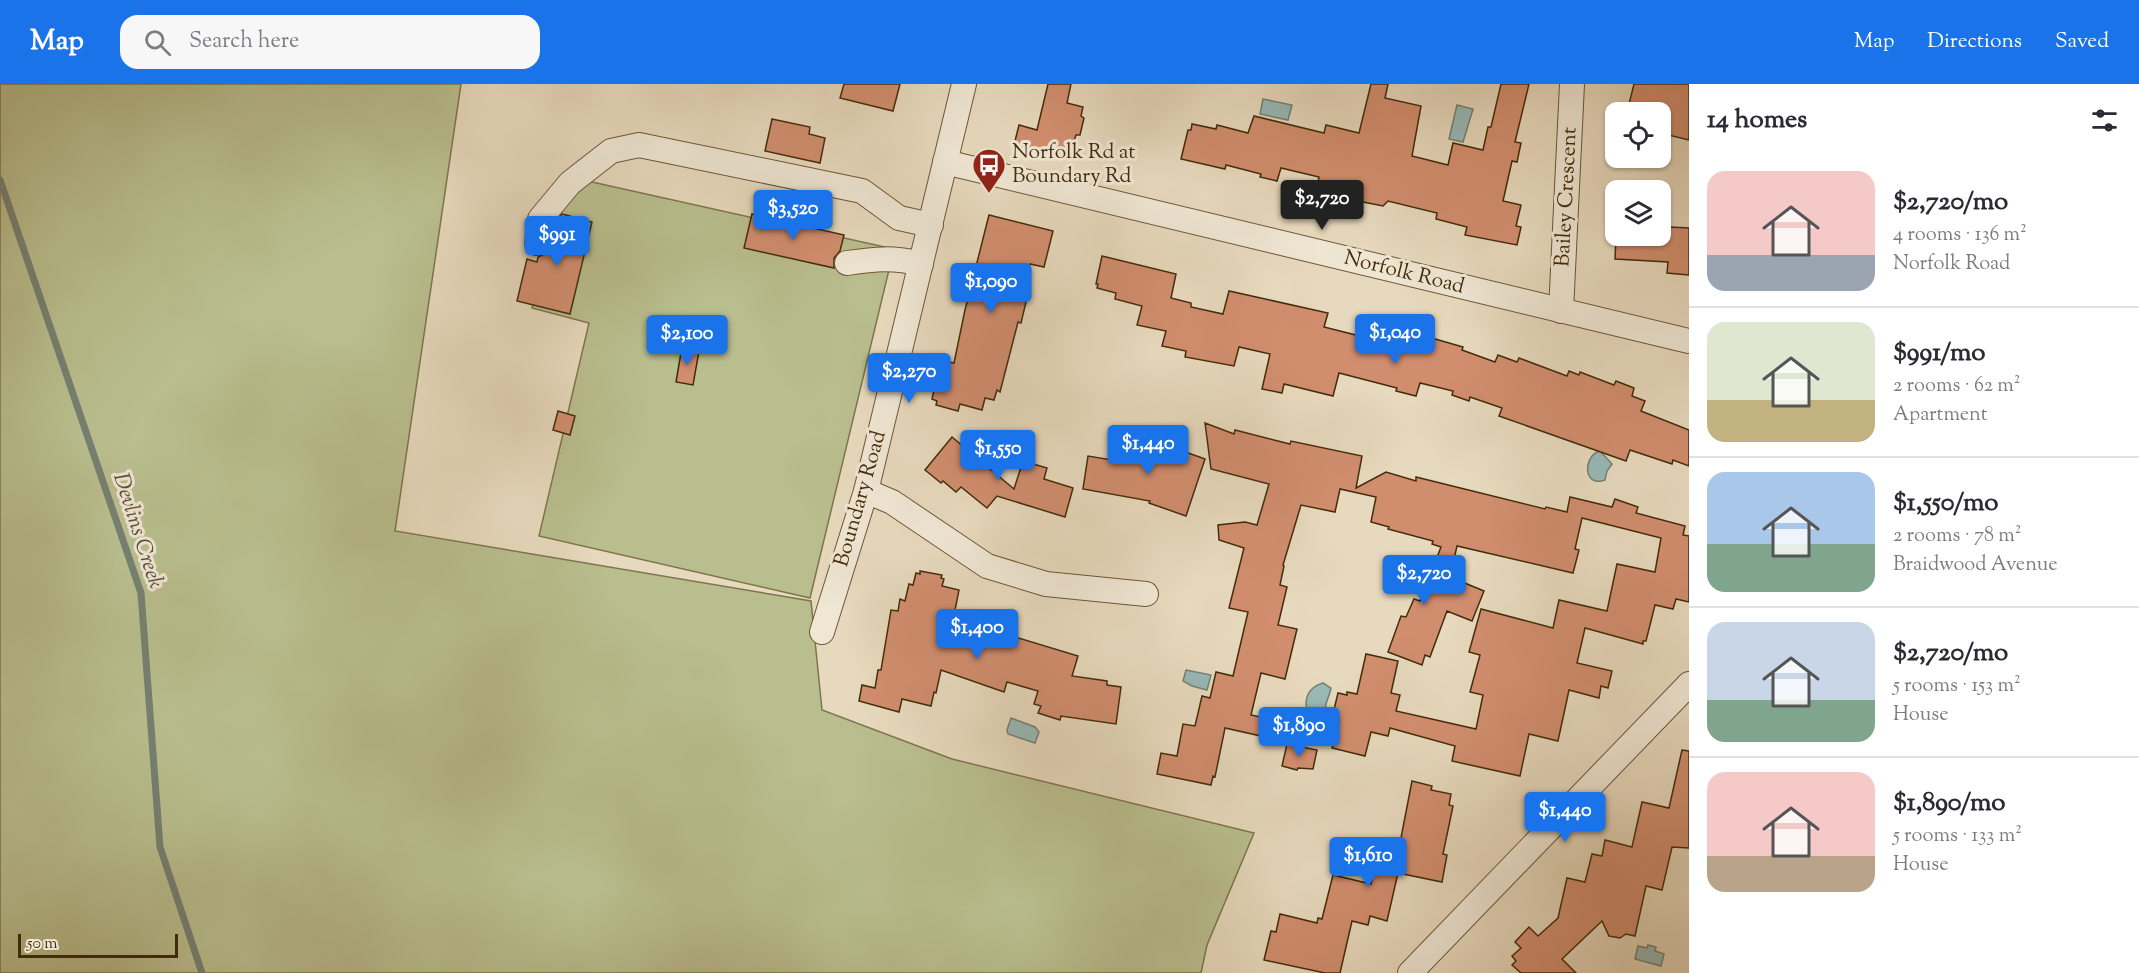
<!DOCTYPE html>
<html lang="en">
<head>
<meta charset="utf-8">
<style>
  :root { --surface:#fff; --page:#f7f7f7; --text:#2b2b33; --muted:#7c7c81; --line:#e1e1e2; --accent:#1a73e8 }
  body { margin:0; font-family:"Sorts Mill Goudy",serif; background:var(--page); color:var(--text); height:100vh; display:flex; flex-direction:column; font-size:22px; white-space:nowrap }
  * { box-sizing:border-box; margin:0 }
  p { font-size:20px; color:var(--muted) }
  .icon { flex:none; width:33px; height:33px; fill:none; stroke:currentColor; stroke-width:2; stroke-linecap:round; stroke-linejoin:round }
  .map { position:relative; flex:1; overflow:hidden }
  .sheet { display:flex; flex-direction:column; background:var(--surface); width:450px }
  .sheet>* { flex:none }
  .controls { position:absolute; left:1605px; top:18px; display:grid; gap:12px }
  .controls a { display:grid; place-items:center; width:66px; height:66px; border-radius:12px; background:var(--surface); box-shadow:0 2px 4px #0004; font-size:30px }
  .scale { position:absolute; left:18px; bottom:15px; width:160px; box-sizing:border-box; padding-left:6px; border:3px solid #442c0a; border-top:0; font-size:16px; line-height:21px; white-space:nowrap; color:#442c0a; -webkit-text-stroke:4px #efe6d4; paint-order:stroke }
  .price { position:absolute; translate:-50% -51px; padding:0 14px; border-radius:6px; background:var(--accent); color:#fff; font-size:20px; line-height:39px; filter:drop-shadow(0 2px 3px #0008) }
  .price::after { content:''; position:absolute; left:50%; top:36px; width:18px; height:14px; margin-left:-9px; background:inherit; clip-path:polygon(0 0,100% 0,50% 100%) }
  .price.selected { background:#222; color:#fff }
  ul { padding:0; list-style:none }
  li { display:flex; align-items:center; gap:18px; height:150px; padding:0 18px }
  li+li { border-top:2px solid var(--line) }
  li span { display:grid; place-items:center; flex:none; width:168px; height:120px; border-radius:18px; color:#555 }
  li>.icon { margin-inline-start:auto }
  span .icon { width:72px; height:72px; fill:#fffc; stroke-width:1 }
  li b { font-size:26px }
  h2 { display:flex; justify-content:space-between; align-items:center; height:72px; padding:0 18px; font-size:26px }
  header { display:flex; align-items:center; gap:36px; box-sizing:border-box; height:84px; padding:0 30px; background:var(--accent); color:#fff }
  header strong { font-size:28px }
  nav { display:flex; gap:33px; margin-inline-start:auto; font-size:21px }
  .search { width:420px; height:54px; background:var(--page); display:flex; align-items:center; gap:15px; box-sizing:border-box; padding:0 21px; border-radius:18px; color:var(--muted); font-size:22px }
  main { display:flex; flex:1; min-height:0 }
  .map>svg:first-child { display:block }
  .green { fill:#b9be8e; stroke:#7e754c; stroke-width:1.5 }
  .water { fill:#98b9b8; stroke:#768172; stroke-width:1.5 }
  .lines { fill:none; stroke-linecap:round; stroke-linejoin:round }
  .stream { stroke:#768172; stroke-width:7 }
  .building { fill:#d18e6f; stroke:#442c0a; stroke-width:1.5 }
  .minor-casing { stroke:#6d5737; stroke-width:26 }
  .minor { stroke:#efe6d4; stroke-width:24 }
  .labels { text-anchor:middle; dominant-baseline:central; stroke-width:6; stroke-linejoin:round; paint-order:stroke }
  .poi-label { font-size:21px; fill:#442c0a; stroke:#efe6d4; text-anchor:start }
  .street-label { font-size:21px; fill:#442c0a; stroke:#efe6d4 }
  .water-label { font-size:22px; font-style:italic; fill:#594f36; stroke:#efe6d4 }
</style>
</head>
<body>
<header>
<strong>Map</strong>
<div class="search"><svg class="icon" aria-label="search" viewBox="0 0 24 24"><circle cx="10" cy="10" r="6"/><path d="M15 15l6 6"/></svg>Search here</div>
<nav><a>Map</a><a>Directions</a><a>Saved</a></nav>
</header>
<main>
<div class="map">
<svg width="1689" height="889" viewBox="0 0 1689 889">
  <rect width="100%" height="100%" fill="#e7d9bd"/>
  <filter id="stains"><feTurbulence type="fractalNoise" baseFrequency=".00333" numOctaves="4"/><feColorMatrix values="0 0 0 0 .2 0 0 0 0 .09 0 0 0 0 .02 0 0 0 .5 -.17"/></filter>
  <radialGradient id="worn" r=".72"><stop offset=".6" stop-color="#630" stop-opacity="0"/><stop offset="1" stop-color="#630" stop-opacity=".3"/></radialGradient>
  <g class="green">
    <polygon points="0,0 461,0 395,447 811,517 822,626 952,675 1254,749 1207,861 1201,889 0,889"/>
    <polygon points="565,92 894,165 810,514 539,452 589,239 532,224"/>
  </g>
  <g class="water">
    <polygon points="1263,15 1292,21 1288,36 1260,30"/>
    <polygon points="1457,21 1473,25 1463,58 1449,55"/>
    <path d="M1599 367 1602 369 1612 380 1607 387 1605 396C1584 404 1582 374 1599 367Z"/>
    <polygon points="1186,586 1211,591 1207,606 1192,602 1183,597"/>
    <path d="M1323 599 1331 604C1329 615 1324 619 1325 630L1318 637C1300 628 1303 604 1323 599Z"/>
    <polygon points="1011,634 1035,643 1039,648 1035,659 1008,650 1007,646"/>
    <polygon points="1648,861 1656,863 1655,867 1664,870 1661,882 1635,875 1638,862 1647,864"/>
  </g>
  <g class="lines">
    <polyline class="stream" points="0,96 141,509 160,763 202,889"/>
  </g>
  <g class="building">
    <polygon points="844,0 900,0 893,27 840,14"/>
    <polygon points="1048,0 1071,0 1067,19 1083,23 1081,32 1084,34 1080,51 1076,51 1071,66 1066,65 1064,73 1014,61 1019,41 1037,46"/>
    <polygon points="1371,0 1388,0 1385,14 1421,22 1412,72 1448,81 1453,59 1483,66 1488,43 1491,43 1501,0 1529,0 1515,58 1521,59 1517,78 1512,77 1503,117 1521,121 1516,142 1521,143 1517,161 1465,151 1467,143 1436,135 1437,129 1388,117 1383,122 1358,117 1317,104 1319,93 1281,84 1277,97 1260,93 1261,90 1226,81 1225,85 1181,75 1188,46 1191,46 1192,40 1216,45 1217,41 1248,49 1254,32 1324,49 1326,41 1359,49"/>
    <polygon points="1634,0 1689,0 1689,56 1660,49 1660,28 1627,28"/>
    <polygon points="772,35 810,43 809,50 825,54 820,79 765,67"/>
    <polygon points="562,130 592,138 570,230 517,217 527,175 537,178 538,173 548,168 551,161 554,141"/>
    <polygon points="752,130 844,151 840,167 834,174 834,184 744,164"/>
    <polygon points="989,131 1053,147 1044,183 1030,180 1029,184 1017,181 1009,213 1026,218 1021,239 1018,238 1000,308 997,306 994,316 985,314 982,326 960,320 958,327 936,321 937,317 932,315 937,293 945,295 949,278 954,279 965,226"/>
    <polygon points="1670,143 1689,144 1689,191 1667,189 1668,178 1615,175 1616,152 1670,152"/>
    <polygon points="1102,172 1176,190 1171,214 1191,219 1191,223 1223,230 1229,207 1328,229 1324,243 1356,251 1357,248 1386,255 1390,242 1463,263 1462,266 1495,278 1498,271 1517,278 1519,274 1567,292 1569,287 1579,291 1580,288 1614,301 1616,297 1634,304 1632,312 1645,317 1641,327 1689,346 1689,382 1673,376 1672,380 1630,366 1626,377 1499,332 1502,324 1470,313 1469,317 1452,311 1453,307 1420,299 1416,312 1396,307 1397,304 1339,289 1333,312 1284,300 1282,309 1262,305 1270,270 1239,263 1234,282 1185,273 1186,267 1162,262 1166,247 1137,241 1142,222 1115,215 1116,209 1097,204 1098,200 1096,200"/>
    <polygon points="682,263 699,267 693,301 676,298"/>
    <polygon points="558,327 575,332 570,351 553,346"/>
    <polygon points="1205,339 1234,350 1235,346 1290,360 1291,357 1362,372 1356,404 1386,388 1416,397 1416,393 1545,425 1546,423 1567,428 1570,413 1612,423 1615,415 1638,423 1636,429 1685,442 1683,451 1689,452 1689,518 1676,515 1673,525 1655,521 1646,557 1643,557 1643,560 1585,544 1577,579 1612,587 1608,604 1601,602 1599,614 1569,606 1558,657 1529,650 1520,692 1452,677 1455,662 1390,644 1388,652 1371,648 1365,672 1332,664 1339,636 1332,634 1338,609 1347,611 1347,608 1357,610 1366,570 1398,577 1391,609 1400,611 1396,627 1476,645 1483,611 1470,608 1480,571 1469,568 1481,525 1553,544 1559,516 1607,527 1617,480 1655,488 1661,454 1582,434 1575,465 1579,466 1573,489 1457,462 1450,493 1484,507 1472,537 1447,527 1430,573 1425,571 1422,581 1388,568 1401,532 1406,533 1414,515 1420,517 1441,463 1432,460 1433,457 1388,445 1389,443 1371,438 1376,413 1340,405 1335,428 1301,421 1283,481 1284,482 1280,501 1287,503 1278,541 1297,545 1285,595 1261,589 1251,631 1265,634 1261,652 1225,644 1215,693 1213,692 1211,701 1157,690 1161,669 1177,672 1183,640 1195,642 1202,612 1210,614 1216,588 1233,592 1248,528 1229,524 1244,464 1219,456 1218,441 1245,438 1257,441 1269,400 1211,385"/>
    <polygon points="952,353 1014,405 1023,377 1047,384 1044,395 1073,404 1065,433 997,412 987,424 961,403 956,408 943,397 941,399 925,386"/>
    <polygon points="1149,355 1205,375 1186,432 1149,419 1150,417 1083,405 1088,372 1118,377 1119,370 1127,371 1128,360 1147,364"/>
    <polygon points="920,487 942,491 941,494 944,495 942,502 959,506 953,536 996,551 998,543 1016,549 1015,553 1078,572 1072,592 1107,597 1107,601 1121,603 1116,640 1061,632 1060,636 1038,629 1041,622 1034,620 1038,607 1007,598 1004,608 941,586 936,609 934,608 931,622 902,615 899,628 859,617 862,601 875,604 878,586 881,586 891,526 898,527 900,515 905,517 909,500 913,501 916,489 920,490"/>
    <polygon points="1287,660 1317,666 1313,685 1298,684 1297,686 1282,682"/>
    <polygon points="1682,666 1689,667 1689,764 1672,763 1662,806 1646,802 1635,852 1626,850 1620,854 1609,852 1602,837 1562,875 1576,889 1521,889 1512,881 1516,877 1512,872 1521,864 1515,858 1529,843 1538,852 1558,834 1567,794 1585,798 1592,770 1602,772 1605,756 1632,763 1642,718 1669,724"/>
    <polygon points="1412,697 1432,702 1431,706 1451,710 1449,721 1453,722 1443,770 1447,771 1442,798 1398,789 1387,837 1370,832 1368,841 1352,837 1340,889 1325,889 1264,876 1271,847 1276,848 1280,830 1317,839 1318,834 1322,835 1333,791 1371,800 1381,756 1383,755 1400,759"/>
  </g>
  <g class="lines">
    <defs>
      <g id="minor">
        <polyline points="945,78 1689,257"/>
        <polyline points="537,159 540,135 570,99 611,67 639,61 862,107 899,134 931,141"/>
        <path d="M847 179C875 175 893 173 921 180"/>
        <polyline points="1561,227 1572,0"/>
        <polyline points="866,407 892,418 987,482 1046,500 1146,510"/>
        <polyline points="822,548 866,407 964,0"/>
        <polyline points="1410,889 1689,600"/>
      </g>
    </defs>
    <use href="#minor" class="minor-casing"/>
    <use href="#minor" class="minor"/>
  </g>
  <defs>
    <symbol id="bus-pin" viewBox="-11 -11 22 30"><path d="M0 17L-7.5 6A9.5 9.5 0 1 1 7.5 6Z" fill="#8f2418" stroke="#efe6d4"/><path d="M-5-6H5V4H4V6H2V4H-2V6H-4V4H-5ZM-3.5-4V0h7V-4ZM-3.5 1.2v1.5H-2V1.2ZM2 1.2v1.5H3.5V1.2Z" fill="#fff"/></symbol>
  </defs>
  <g fill-rule="evenodd">
    <use href="#bus-pin" x="970" y="62" width="38" height="52"/>
  </g>
  <g class="labels">
    <g class="poi-label">
      <text x="1012" y="69">Norfolk Rd at<tspan x="1012" dy="24">Boundary Rd</tspan></text>
    </g>
    <g class="street-label">
      <text transform="translate(1567 113) rotate(-87)">Bailey Crescent</text>
      <text transform="translate(1404 189) rotate(14)">Norfolk Road</text>
      <text transform="translate(861 415) rotate(-74)">Boundary Road</text>
    </g>
    <g class="water-label">
      <text transform="translate(137 447) rotate(72)">Devlins Creek</text>
    </g>
  </g>
  <rect width="100%" height="100%" filter="url(#stains)"/>
  <rect width="100%" height="100%" fill="url(#worn)"/>
</svg>
<div class="controls">
<a><svg class="icon" aria-label="locate" viewBox="0 0 24 24"><circle cx="12" cy="12" r="6"/><path d="M12 2v4M12 18v4M2 12h4M18 12h4"/></svg></a>
<a><svg class="icon" aria-label="layers" viewBox="0 0 24 24"><path d="M12 4l9 5-9 5-9-5zM3 14l9 5 9-5"/></svg></a>
</div>
<div class="scale">50 m</div>
<b class="price selected" style="left:1322px;top:147px">$2,720</b>
<b class="price" style="left:793px;top:157px">$3,520</b>
<b class="price" style="left:557px;top:183px">$991</b>
<b class="price" style="left:991px;top:230px">$1,090</b>
<b class="price" style="left:1395px;top:281px">$1,040</b>
<b class="price" style="left:687px;top:282px">$2,100</b>
<b class="price" style="left:909px;top:320px">$2,270</b>
<b class="price" style="left:1148px;top:392px">$1,440</b>
<b class="price" style="left:998px;top:397px">$1,550</b>
<b class="price" style="left:1424px;top:522px">$2,720</b>
<b class="price" style="left:977px;top:576px">$1,400</b>
<b class="price" style="left:1299px;top:674px">$1,890</b>
<b class="price" style="left:1565px;top:759px">$1,440</b>
<b class="price" style="left:1368px;top:804px">$1,610</b>
</div>
<section class="sheet">
<h2>14 homes<svg class="icon" aria-label="filters" viewBox="0 0 24 24"><path d="M4 7h16M4 17h16"/><circle cx="9" cy="7" r="2"/><circle cx="15" cy="17" r="2"/></svg></h2>
<ul>
<li><span style="background:linear-gradient(#f6c9c9 70%,#9aa5b1 0)"><svg class="icon" aria-label="home" viewBox="0 0 24 24"><path d="M3 11l9-7 9 7M6 9v11h12V9"/></svg></span><div><b>$2,720/mo</b><p>4 rooms · 136 m²</p><p>Norfolk Road</p></div></li>
<li><span style="background:linear-gradient(#dfe7d0 65%,#c2b280 0)"><svg class="icon" aria-label="home" viewBox="0 0 24 24"><path d="M3 11l9-7 9 7M6 9v11h12V9"/></svg></span><div><b>$991/mo</b><p>2 rooms · 62 m²</p><p>Apartment</p></div></li>
<li><span style="background:linear-gradient(#a9c7e8 60%,#7fa58c 0)"><svg class="icon" aria-label="home" viewBox="0 0 24 24"><path d="M3 11l9-7 9 7M6 9v11h12V9"/></svg></span><div><b>$1,550/mo</b><p>2 rooms · 78 m²</p><p>Braidwood Avenue</p></div></li>
<li><span style="background:linear-gradient(#c9d6e8 65%,#7fa58c 0)"><svg class="icon" aria-label="home" viewBox="0 0 24 24"><path d="M3 11l9-7 9 7M6 9v11h12V9"/></svg></span><div><b>$2,720/mo</b><p>5 rooms · 153 m²</p><p>House</p></div></li>
<li><span style="background:linear-gradient(#f6c9c9 70%,#b9a48a 0)"><svg class="icon" aria-label="home" viewBox="0 0 24 24"><path d="M3 11l9-7 9 7M6 9v11h12V9"/></svg></span><div><b>$1,890/mo</b><p>5 rooms · 133 m²</p><p>House</p></div></li>
</ul>
</section>
</main>
</body>
</html>
